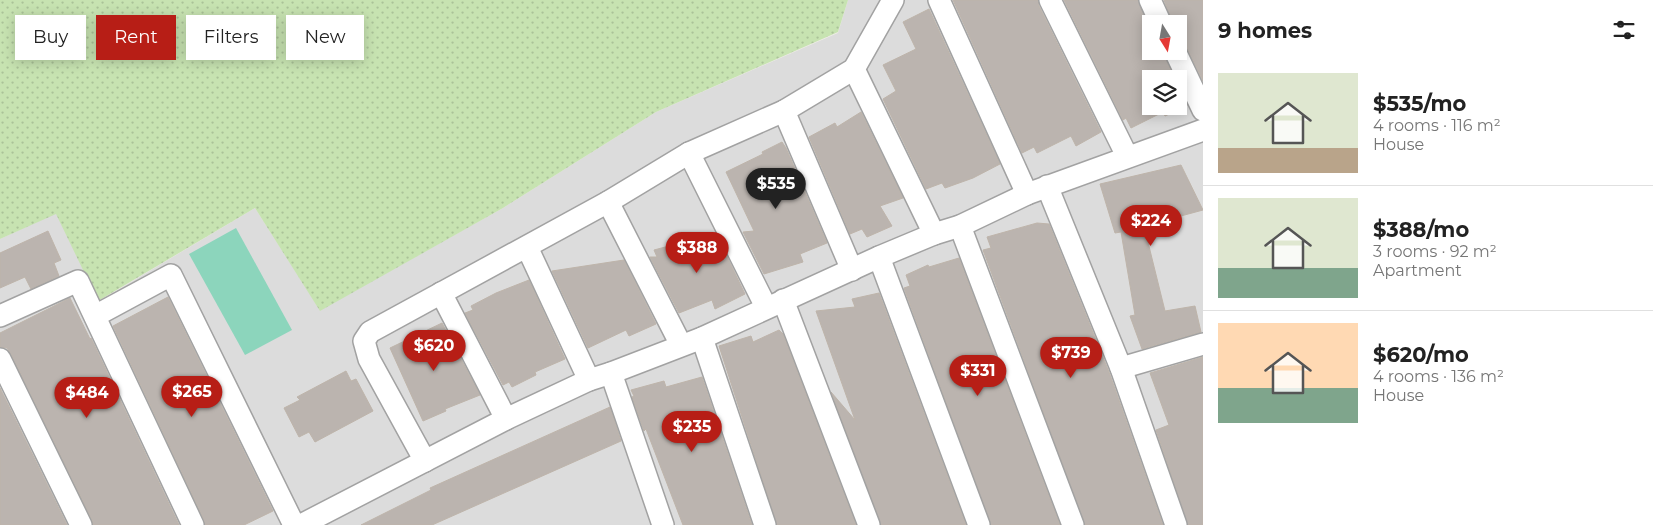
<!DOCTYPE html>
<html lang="en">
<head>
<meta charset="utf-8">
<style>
  :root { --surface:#fff; --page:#f2f2f2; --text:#222; --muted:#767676; --line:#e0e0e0; --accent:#b71e16 }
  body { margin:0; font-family:Montserrat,sans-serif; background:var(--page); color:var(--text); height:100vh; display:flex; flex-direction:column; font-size:19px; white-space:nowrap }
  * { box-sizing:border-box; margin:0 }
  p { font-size:16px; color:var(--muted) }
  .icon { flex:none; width:28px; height:28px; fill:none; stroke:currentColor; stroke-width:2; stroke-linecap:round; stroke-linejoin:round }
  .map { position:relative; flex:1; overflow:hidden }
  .details { display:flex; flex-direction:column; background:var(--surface); width:450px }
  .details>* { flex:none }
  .top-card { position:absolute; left:15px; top:15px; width:475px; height:45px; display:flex; gap:10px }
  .needle { width:32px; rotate:169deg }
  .controls { position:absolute; left:1142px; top:15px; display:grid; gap:10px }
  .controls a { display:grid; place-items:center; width:45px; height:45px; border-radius:0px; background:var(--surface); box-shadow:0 2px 12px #0003; font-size:25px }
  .price { position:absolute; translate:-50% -42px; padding:0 11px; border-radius:18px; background:var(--accent); color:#fff; font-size:16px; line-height:32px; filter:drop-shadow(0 1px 2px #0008) }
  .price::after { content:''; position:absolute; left:50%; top:30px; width:15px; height:11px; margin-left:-8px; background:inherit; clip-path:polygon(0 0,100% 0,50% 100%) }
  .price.current { background:#222; color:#fff }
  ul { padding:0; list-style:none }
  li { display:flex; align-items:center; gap:15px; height:125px; padding:0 15px }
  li+li { border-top:1px solid var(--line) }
  li span { display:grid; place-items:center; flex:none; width:140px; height:100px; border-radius:0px; color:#555 }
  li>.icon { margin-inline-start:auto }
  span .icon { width:60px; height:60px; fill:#fffc; stroke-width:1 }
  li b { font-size:21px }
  h2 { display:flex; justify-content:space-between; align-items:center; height:60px; padding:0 15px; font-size:21px }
  .chip { padding:0 18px; border-radius:0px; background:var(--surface); box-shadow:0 2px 12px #0003; font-size:18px; line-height:45px }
  .chip.current { background:var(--accent); color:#fff }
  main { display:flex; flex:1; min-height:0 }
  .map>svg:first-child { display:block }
  .residential { fill:#dcdcdc; fill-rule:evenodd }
  .grass { fill:url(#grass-dots) }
  .pitch { fill:#8cd5bc }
  .building { fill:#bbb4af; stroke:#beb4aa }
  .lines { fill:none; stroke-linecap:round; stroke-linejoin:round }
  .street-casing { stroke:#a2a2a2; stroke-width:24 }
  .street { stroke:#fff; stroke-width:21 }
</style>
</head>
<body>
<main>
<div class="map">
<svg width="1203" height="525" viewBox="0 0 1203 525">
  <defs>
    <pattern id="grass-dots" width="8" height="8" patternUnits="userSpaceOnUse" patternTransform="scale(1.25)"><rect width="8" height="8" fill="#c7e3b1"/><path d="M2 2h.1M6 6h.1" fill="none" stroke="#aac298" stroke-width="1.8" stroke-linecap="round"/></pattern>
  </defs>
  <rect width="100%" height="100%" fill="#eeece6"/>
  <path class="residential" d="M848 0H1203V525H0V239L56 213 99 301 255 208 320 310 503 208 656 112 838 33ZM1151 24H1179V51H1151ZM1151 79H1179V106H1151Z"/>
  <polygon class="grass" points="0,0 848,0 838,32 656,112 503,208 320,311 255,208 98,301 56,214 0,239"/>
  <polygon class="pitch" points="236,228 292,330 245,355 189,254"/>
  <g class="building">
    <polygon points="953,0 1038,0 1039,6 1101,132 1076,146 1071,136 1037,153 1034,147 1022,153"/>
    <polygon points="1064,0 1138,0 1151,31 1151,51 1163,51 1174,79 1151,79 1151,106 1179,106 1179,88 1187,106 1165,116 1163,112 1131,128 1126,118 1123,120"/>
    <polygon points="1164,0 1203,0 1203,81 1186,46 1179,39 1179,24 1173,24"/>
    <polygon points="929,9 1000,164 973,178 945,188 942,183 926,189 883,99 896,91 883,65 916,49 903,22"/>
    <polygon points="861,112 903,198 880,206 892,226 867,237 862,229 850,234 809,137 835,123 837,127"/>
    <polygon points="782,142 786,148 827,243 800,254 803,262 764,274 743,232 754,231 726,172 763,154 762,152"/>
    <polygon points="1181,165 1203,210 1144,226 1165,311 1195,306 1201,332 1142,349 1130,316 1135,315 1121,232 1115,233 1100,184"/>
    <polygon points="1037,223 1049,224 1109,372 1163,525 1085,525 983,250 991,248 987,237"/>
    <polygon points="48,231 61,260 54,263 59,276 31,289 25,277 0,288 0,253"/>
    <polygon points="718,238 745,294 715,309 712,300 679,313 650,257 657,257 654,250 684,242 685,245"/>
    <polygon points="959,258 1060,525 991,525 904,288 910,286 906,275 928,265 929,267"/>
    <polygon points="624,260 656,324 629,336 626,330 588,348 552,271"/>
    <polygon points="529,280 565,359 535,372 536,375 512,387 509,382 503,385 465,313 473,310 471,306 496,293"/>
    <polygon points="879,293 966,525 881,525 831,392 855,420 816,311 855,307 852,299"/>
    <polygon points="168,297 273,511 244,525 205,525 204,520 113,326"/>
    <polygon points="70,298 90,339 91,338 179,525 93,525 92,520 11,354 7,348 0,347 0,333"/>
    <polygon points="442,323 480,395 445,409 446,411 423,421 390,348"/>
    <polygon points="779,330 783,334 856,525 777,525 719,346 751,336 753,342"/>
    <polygon points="1203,357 1203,525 1188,525 1156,430 1169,425 1150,373"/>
    <polygon points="346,371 351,381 356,379 373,411 315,442 309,432 299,437 284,408 300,400 297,397"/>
    <polygon points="702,377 752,525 683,525 646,429 644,431 632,397 634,396 631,390 664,381 666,387"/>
    <polygon points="0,388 67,525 0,525"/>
    <polygon points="610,407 621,441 432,525 361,525 431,490 430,488"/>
  </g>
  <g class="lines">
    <defs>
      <g id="street">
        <polyline points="939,0 1027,194"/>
        <polyline points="1050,0 1127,156"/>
        <polyline points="1150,0 1161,24"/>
        <polyline points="1175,51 1203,110"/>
        <polyline points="854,69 934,234"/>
        <polyline points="784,111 852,270"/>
        <polyline points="689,153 766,307"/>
        <polyline points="1047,186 1121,368 1176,525"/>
        <polyline points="608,202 681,345"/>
        <polyline points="960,226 1073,525"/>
        <polyline points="527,247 589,380"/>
        <polyline points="879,257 979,525"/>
        <polyline points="441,293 506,419"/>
        <polyline points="783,300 869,525"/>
        <polyline points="0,316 78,281 193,525"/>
        <polyline points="95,316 171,275 294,525"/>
        <polyline points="702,338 765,525"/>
        <polyline points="0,359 81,525"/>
        <polyline points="1121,368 1203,344"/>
        <polyline points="611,373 663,525"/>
        <polyline points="425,461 369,359 364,341 370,332 608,202 689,153 784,111 854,69 893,0"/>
        <polyline points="301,525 506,419 589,380 611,373 702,338 879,257 934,234 960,226 1027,194 1203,130"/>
      </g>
    </defs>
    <use href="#street" class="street-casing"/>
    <use href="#street" class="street"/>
  </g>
</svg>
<div class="controls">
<a><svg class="needle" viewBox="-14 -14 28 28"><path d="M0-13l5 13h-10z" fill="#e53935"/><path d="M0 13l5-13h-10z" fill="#767676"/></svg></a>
<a><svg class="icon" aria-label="layers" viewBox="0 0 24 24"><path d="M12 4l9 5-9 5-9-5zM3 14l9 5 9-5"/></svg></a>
</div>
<b class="price current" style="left:776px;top:210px">$535</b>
<b class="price" style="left:1151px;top:247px">$224</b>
<b class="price" style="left:697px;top:274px">$388</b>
<b class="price" style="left:434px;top:372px">$620</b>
<b class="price" style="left:1071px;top:379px">$739</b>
<b class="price" style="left:978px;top:397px">$331</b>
<b class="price" style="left:192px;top:418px">$265</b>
<b class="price" style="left:87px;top:419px">$484</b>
<b class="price" style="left:692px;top:453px">$235</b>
<div class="top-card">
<a class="chip">Buy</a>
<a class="chip current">Rent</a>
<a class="chip">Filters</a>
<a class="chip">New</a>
</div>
</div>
<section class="details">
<h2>9 homes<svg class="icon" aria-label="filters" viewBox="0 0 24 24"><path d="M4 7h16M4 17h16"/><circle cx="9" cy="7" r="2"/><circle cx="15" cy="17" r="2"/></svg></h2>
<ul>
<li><span style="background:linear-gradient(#dfe7d0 75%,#b9a48a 0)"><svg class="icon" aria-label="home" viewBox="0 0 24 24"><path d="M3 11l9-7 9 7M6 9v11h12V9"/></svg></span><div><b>$535/mo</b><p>4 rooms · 116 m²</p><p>House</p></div></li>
<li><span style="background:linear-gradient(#dfe7d0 70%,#7fa58c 0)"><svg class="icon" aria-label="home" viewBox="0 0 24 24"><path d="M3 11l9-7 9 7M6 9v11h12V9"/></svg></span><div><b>$388/mo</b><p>3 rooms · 92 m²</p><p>Apartment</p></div></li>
<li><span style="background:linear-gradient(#ffd9b3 65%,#7fa58c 0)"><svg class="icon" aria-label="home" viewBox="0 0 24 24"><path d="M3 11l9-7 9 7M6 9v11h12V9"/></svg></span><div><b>$620/mo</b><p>4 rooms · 136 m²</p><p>House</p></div></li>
</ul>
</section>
</main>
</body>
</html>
